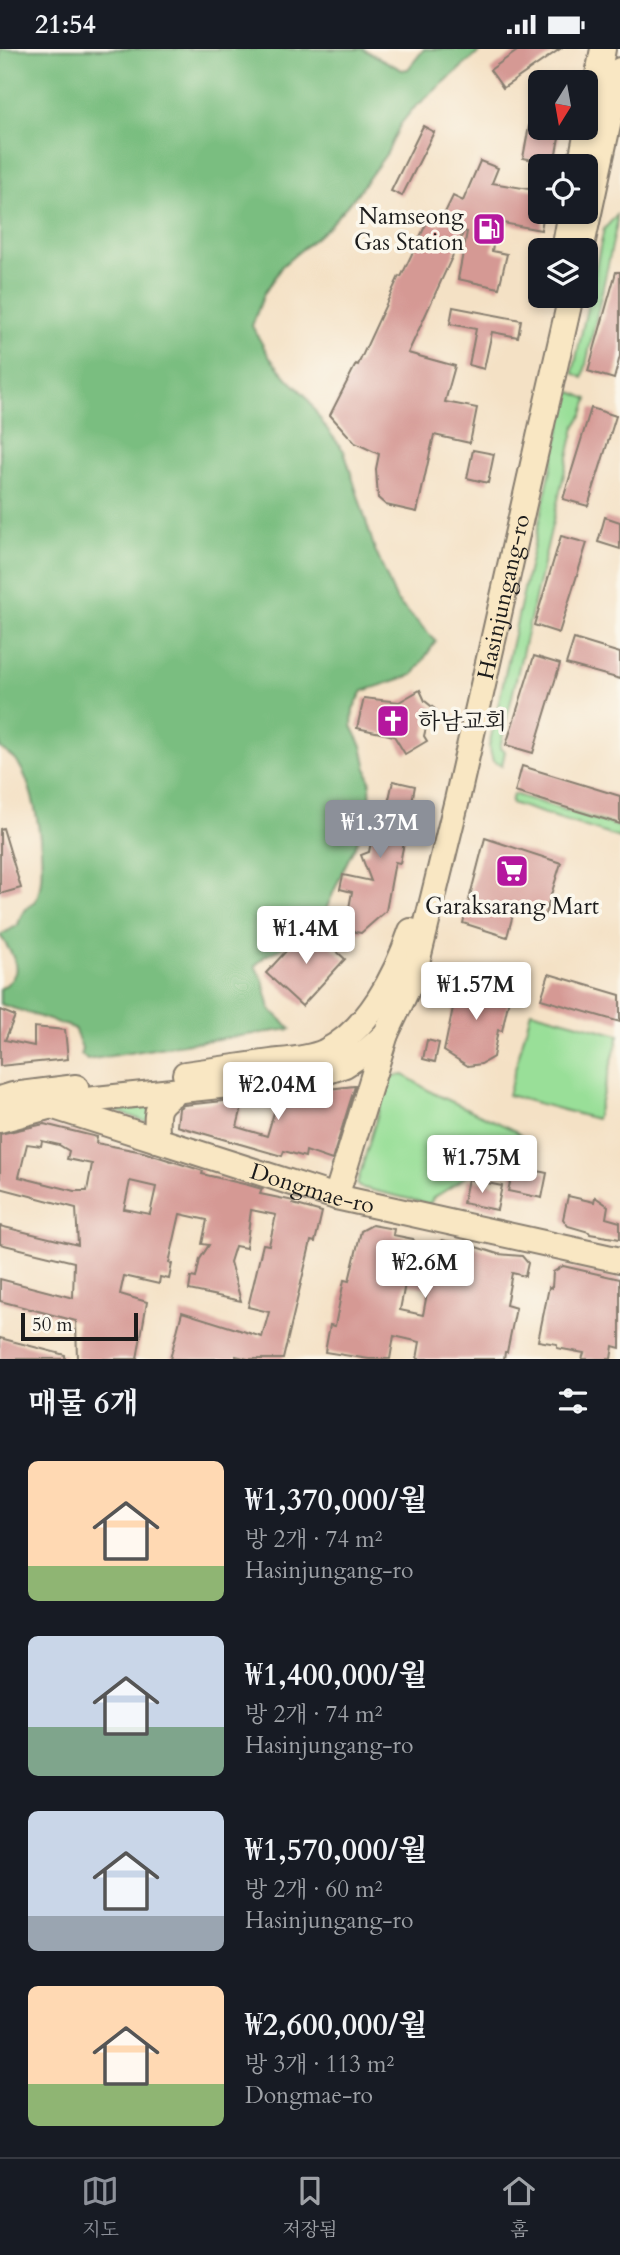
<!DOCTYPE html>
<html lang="ko">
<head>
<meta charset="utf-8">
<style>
  :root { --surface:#171b24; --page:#20242c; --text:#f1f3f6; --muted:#9ea1a6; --line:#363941; --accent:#8c9099 }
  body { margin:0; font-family:Cardo,"Noto Serif KR",serif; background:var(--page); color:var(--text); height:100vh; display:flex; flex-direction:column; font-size:26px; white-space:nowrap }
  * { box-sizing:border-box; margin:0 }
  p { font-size:23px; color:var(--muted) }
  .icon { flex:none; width:38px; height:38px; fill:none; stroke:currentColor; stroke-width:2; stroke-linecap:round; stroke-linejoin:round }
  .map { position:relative; height:1310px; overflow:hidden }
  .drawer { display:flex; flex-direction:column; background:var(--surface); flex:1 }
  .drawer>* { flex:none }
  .needle { width:46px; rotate:191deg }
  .controls { position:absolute; left:528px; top:21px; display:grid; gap:14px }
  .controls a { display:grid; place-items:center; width:70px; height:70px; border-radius:10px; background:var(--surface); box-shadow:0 4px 10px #0003; font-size:35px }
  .scale { position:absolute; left:21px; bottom:18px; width:117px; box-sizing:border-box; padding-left:7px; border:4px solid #1c1c1c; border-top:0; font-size:19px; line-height:24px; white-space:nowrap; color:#1c1c1c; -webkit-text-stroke:5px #fbf7ec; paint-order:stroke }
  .price { position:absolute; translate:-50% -60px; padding:0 16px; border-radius:7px; background:#fff; color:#222; font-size:23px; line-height:46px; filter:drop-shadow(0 2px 4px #0008) }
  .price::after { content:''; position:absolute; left:50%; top:42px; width:21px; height:16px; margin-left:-10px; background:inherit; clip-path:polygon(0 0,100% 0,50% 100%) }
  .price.current { background:var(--accent); color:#fff }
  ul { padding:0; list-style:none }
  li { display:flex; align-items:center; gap:21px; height:175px; padding:0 28px }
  li span { display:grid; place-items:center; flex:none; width:196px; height:140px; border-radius:10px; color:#555 }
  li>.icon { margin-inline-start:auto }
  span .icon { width:84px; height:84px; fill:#fffc; stroke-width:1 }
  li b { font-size:30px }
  h2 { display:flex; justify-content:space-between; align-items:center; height:84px; padding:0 28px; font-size:30px }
  .status { display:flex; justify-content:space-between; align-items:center; height:49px; padding:0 35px; background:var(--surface); direction:ltr }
  .status svg { height:19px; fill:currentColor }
  .tab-bar { display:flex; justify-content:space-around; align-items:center; height:98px; border-top:2px solid var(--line); background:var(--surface); font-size:19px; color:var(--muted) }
  .tab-bar a { display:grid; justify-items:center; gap:4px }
  .tab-bar .current { color:var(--accent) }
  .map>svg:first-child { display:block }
  .green { fill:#99df98; stroke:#5a7e5a; stroke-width:2 }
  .forest { fill:#7abe80; stroke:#4b6d4e; stroke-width:2 }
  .building { fill:#d59994; fill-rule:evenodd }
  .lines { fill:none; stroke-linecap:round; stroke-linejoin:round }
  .secondary-casing { stroke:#887e70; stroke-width:28 }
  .secondary { stroke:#f9e7c3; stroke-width:24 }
  .labels { text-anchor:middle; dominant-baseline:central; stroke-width:7; stroke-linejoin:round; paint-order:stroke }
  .poi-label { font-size:23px; fill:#1c1c1c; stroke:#fbf7ec; text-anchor:end }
  .street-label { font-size:23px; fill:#1c1c1c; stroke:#fbf7ec }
</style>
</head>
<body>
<div class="status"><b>21:54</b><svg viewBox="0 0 49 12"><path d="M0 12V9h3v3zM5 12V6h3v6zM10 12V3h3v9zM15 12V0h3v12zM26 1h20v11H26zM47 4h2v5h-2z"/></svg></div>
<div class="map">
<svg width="620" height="1310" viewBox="0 0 620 1310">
  <rect width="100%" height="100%" fill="#fbf7ec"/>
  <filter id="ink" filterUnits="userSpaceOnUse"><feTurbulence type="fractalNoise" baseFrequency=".0143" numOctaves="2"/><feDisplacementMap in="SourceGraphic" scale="14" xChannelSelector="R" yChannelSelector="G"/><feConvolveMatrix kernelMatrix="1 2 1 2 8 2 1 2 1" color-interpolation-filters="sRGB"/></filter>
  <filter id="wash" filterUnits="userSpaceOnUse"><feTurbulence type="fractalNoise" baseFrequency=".00686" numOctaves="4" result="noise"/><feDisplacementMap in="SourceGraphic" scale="28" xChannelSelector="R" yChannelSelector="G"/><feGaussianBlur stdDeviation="1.57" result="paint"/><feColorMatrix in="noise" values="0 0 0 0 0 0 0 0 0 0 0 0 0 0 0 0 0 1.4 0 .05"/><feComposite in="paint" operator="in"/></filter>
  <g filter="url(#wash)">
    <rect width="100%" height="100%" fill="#f4e1c5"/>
    <g class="green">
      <polygon points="617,166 617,174 583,329 573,324 604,180"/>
      <polygon points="572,343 588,350 583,365 575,378 500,699 505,702 502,717 493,712 489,697 567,348"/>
      <polygon points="513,745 620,778 620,789 511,754"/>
      <polygon points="531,962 619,986 596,1070 508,1046"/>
      <path d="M404 1026 433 1044 514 1081 521 1087C491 1107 465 1131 433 1149L430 1155 359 1138 357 1135 389 1027Z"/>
      <polygon points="153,1049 150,1074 99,1056"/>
    </g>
    <path class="forest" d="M0 0H363L402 21 408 20 424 0H483L412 61 400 76 387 104 356 146 327 179 282 217 264 245 252 277 270 309 289 331 305 346 324 376 344 402 375 501 397 552 436 592 413 626 363 642 353 660 352 677 362 697 370 733 371 766 344 819 324 865 302 879 280 900 265 907 255 917 263 931 270 960 291 980 196 993 87 1011 81 1005 82 999 74 979 0 955V940C4 937 11 933 13 928 22 916 6 896 0 886L18 876C22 856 34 859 38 846 48 817 36 737 17 713 13 707 5 703 0 699Z"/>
    <g id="blocks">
      <g class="building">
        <polygon points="520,0 560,0 503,39 490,21"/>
        <polygon points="423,77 434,83 402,147 391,142"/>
        <polygon points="529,77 560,83 554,115 523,109"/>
        <polygon points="480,112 498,119 492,134 541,142 541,163 544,163 541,181 497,173 492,202 507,205 499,239 458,230 467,183 464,182 408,304 455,317 445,353 477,359 470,394 434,386 417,463 386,456 378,449 376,420 379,405 355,394 330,366 356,315 358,316 399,227 401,228 428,171 439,176 453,147 463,152"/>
        <polygon points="616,223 620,223 620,307 614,330 588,322"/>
        <polygon points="453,258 521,271 518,288 492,283 484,320 469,316 476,280 450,275"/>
        <polygon points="591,359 616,367 588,457 563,450"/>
        <polygon points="473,401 494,405 488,434 467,429"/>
        <polygon points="605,468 620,473 620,500 598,493"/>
        <polygon points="561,487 587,494 559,584 534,576"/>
        <polygon points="574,590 620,604 620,630 566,615"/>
        <polygon points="534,607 560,615 533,704 506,696"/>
        <polygon points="420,641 425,652 436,661 429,666 424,687 427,692 405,705 394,687 357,679 364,649 399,653"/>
        <polygon points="522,717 620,747 620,775 515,743"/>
        <polygon points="393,732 415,737 400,814 395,813 386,862 361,884 349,882 352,867 349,859 352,843 340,840 343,826 371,832 361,806 369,803 378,757 387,759"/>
        <polygon points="3,779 21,839 0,845 0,780"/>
        <polygon points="485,789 561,814 544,868 515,858 507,888 463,874"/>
        <polygon points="309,877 345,910 302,957 266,924"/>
        <polygon points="549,925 620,946 620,973 541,950"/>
        <polygon points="459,930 511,941 502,982 498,981 493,1008 481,1015 468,1017 444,1002"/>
        <polygon points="0,961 15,967 5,991 34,997 34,978 65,981 68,1010 0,1017"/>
        <polygon points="427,991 439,994 435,1013 423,1010"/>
        <polygon points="355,1037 332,1111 306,1102 305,1108 284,1102 282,1107 177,1077 179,1059 184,1056 244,1050 237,1078 267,1087 276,1057 248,1049"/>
        <path d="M44 1075 97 1088 96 1094 143 1103 203 1122 202 1125 248 1136 262 1140 260 1145 294 1152 293 1155 322 1163 315 1193 311 1192 283 1310H248L236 1307V1310H170L182 1263 262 1288 269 1263 248 1258 263 1195 269 1196 276 1166 251 1161 246 1199 235 1197 230 1213 241 1252 189 1241 191 1228 196 1229 200 1210 209 1196 202 1195 207 1171 180 1165 169 1214 172 1215 169 1230 160 1228 159 1235 124 1227 120 1245 147 1253 137 1310H77L76 1272 0 1252V1230L73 1249 74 1213 0 1195V1177L78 1196 76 1159 0 1139V1085ZM42 1092 59 1096 69 1102 67 1110 92 1115 87 1142H75L19 1128 27 1095 41 1097ZM130 1132 156 1138 150 1165 124 1160Z"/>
        <polygon points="514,1117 547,1124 542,1149 508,1142"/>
        <polygon points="468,1130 502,1137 497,1161 463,1154"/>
        <polygon points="568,1147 594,1153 595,1148 608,1157 606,1169 620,1173 620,1190 590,1185 589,1183 568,1177 563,1170"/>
        <path d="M372 1176 394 1180 393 1186 413 1190 421 1204 442 1191 476 1198 498 1205 522 1207 528 1214 525 1227 512 1224 506 1256 516 1259 507 1303H505L504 1310H417L420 1293 394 1287 390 1310H369L325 1303 330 1276 335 1277 344 1231 349 1232 361 1182ZM405 1235 428 1239 423 1266 400 1261Z"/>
        <polygon points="563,1217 620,1230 620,1299 613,1297 611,1310 582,1310 584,1304 557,1299 557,1295 538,1292 547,1248 549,1238 552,1239 553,1223"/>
        <polygon points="0,1289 65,1306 65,1310 0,1310"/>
      </g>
    </g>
  </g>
  <g filter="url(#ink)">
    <use href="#blocks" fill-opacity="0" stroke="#887e70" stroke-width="2"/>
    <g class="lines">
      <defs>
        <g id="secondary">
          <polyline points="580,117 603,0"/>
          <polyline points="564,201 571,163"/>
          <polyline points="581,201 620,21"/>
          <path d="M185 1025C214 1021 242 1017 271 1013 288 1011 308 1010 324 1003 368 982 396 926 411 882"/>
          <polyline points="0,1050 13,1046 76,1038"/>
          <path id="s1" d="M54 1058 336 1148 620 1211"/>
          <path id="s2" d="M0 1071 67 1053 268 1032 323 1024 345 1016 367 1002 386 985 414 926 457 751 571 247"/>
          <path d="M157 1091C157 1064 152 1057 178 1042"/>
          <polyline points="336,1148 386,985"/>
        </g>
      </defs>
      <use href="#secondary" class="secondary-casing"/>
      <use href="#secondary" class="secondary"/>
    </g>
  </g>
  <defs>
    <symbol id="fuel-square" viewBox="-11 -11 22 22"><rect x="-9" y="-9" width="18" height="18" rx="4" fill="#b5179e" stroke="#fbf7ec"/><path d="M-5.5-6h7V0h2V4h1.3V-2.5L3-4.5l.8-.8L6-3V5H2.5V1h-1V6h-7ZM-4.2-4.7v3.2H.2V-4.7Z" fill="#fff"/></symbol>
    <symbol id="church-square" viewBox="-11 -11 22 22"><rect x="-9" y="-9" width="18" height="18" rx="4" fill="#b5179e" stroke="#fbf7ec"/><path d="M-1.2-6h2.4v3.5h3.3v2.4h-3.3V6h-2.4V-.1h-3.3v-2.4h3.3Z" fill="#fff"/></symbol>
    <symbol id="supermarket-square" viewBox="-11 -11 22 22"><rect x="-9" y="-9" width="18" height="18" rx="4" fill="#b5179e" stroke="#fbf7ec"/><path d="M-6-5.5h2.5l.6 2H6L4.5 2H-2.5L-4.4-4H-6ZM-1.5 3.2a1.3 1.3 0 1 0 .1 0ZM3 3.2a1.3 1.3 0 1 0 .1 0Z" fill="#fff"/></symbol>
  </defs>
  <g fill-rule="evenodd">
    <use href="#fuel-square" x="470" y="161" width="38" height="38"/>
    <use href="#church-square" x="374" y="653" width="38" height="38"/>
    <use href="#supermarket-square" x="493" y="803" width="38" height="38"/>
  </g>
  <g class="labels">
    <g class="poi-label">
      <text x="464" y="167">Namseong<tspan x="464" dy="26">Gas Station</tspan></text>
      <text x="418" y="672" text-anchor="start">하남교회</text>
      <text x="512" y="857" text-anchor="middle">Garaksarang Mart</text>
    </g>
    <g class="street-label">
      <text stroke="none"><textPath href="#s2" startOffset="856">Hasinjungang-ro</textPath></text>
      <text stroke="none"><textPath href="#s1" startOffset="271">Dongmae-ro</textPath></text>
    </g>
  </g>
</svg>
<div class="controls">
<a><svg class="needle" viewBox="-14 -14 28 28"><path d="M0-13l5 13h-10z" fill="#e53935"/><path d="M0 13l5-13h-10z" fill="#9ea1a6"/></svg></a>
<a><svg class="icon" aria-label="locate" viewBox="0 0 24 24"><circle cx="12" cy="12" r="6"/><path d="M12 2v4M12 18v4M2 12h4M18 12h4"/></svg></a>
<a><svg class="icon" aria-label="layers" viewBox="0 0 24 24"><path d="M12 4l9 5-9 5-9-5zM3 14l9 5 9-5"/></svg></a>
</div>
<div class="scale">50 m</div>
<b class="price current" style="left:380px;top:811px">₩1.37M</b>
<b class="price" style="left:306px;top:917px">₩1.4M</b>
<b class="price" style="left:476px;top:973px">₩1.57M</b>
<b class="price" style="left:278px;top:1073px">₩2.04M</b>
<b class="price" style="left:482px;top:1146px">₩1.75M</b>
<b class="price" style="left:425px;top:1251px">₩2.6M</b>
</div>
<section class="drawer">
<h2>매물 6개<svg class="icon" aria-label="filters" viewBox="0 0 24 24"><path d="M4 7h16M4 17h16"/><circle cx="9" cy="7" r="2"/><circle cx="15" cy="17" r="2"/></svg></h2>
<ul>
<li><span style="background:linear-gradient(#ffd9b3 75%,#8fb573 0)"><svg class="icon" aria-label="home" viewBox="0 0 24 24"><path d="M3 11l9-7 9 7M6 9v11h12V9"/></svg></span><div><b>₩1,370,000/월</b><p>방 2개 · 74 m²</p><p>Hasinjungang-ro</p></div></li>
<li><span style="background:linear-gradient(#c9d6e8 65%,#7fa58c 0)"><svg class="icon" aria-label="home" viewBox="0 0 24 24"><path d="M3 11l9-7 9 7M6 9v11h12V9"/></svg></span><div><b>₩1,400,000/월</b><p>방 2개 · 74 m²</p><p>Hasinjungang-ro</p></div></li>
<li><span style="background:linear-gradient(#c9d6e8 75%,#9aa5b1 0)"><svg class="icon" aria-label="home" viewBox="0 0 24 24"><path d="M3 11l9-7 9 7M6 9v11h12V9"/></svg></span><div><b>₩1,570,000/월</b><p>방 2개 · 60 m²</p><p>Hasinjungang-ro</p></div></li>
<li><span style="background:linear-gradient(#ffd9b3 70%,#8fb573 0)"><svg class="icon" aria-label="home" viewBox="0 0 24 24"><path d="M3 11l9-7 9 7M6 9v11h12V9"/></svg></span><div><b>₩2,600,000/월</b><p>방 3개 · 113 m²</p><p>Dongmae-ro</p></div></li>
</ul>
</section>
<nav class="tab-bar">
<a class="current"><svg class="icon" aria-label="map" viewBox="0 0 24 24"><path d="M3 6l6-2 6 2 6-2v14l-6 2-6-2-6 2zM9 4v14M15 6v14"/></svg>지도</a>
<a><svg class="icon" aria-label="saved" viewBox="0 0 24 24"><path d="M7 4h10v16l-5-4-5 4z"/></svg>저장됨</a>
<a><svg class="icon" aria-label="home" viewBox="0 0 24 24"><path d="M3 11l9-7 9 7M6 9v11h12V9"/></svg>홈</a>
</nav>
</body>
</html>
